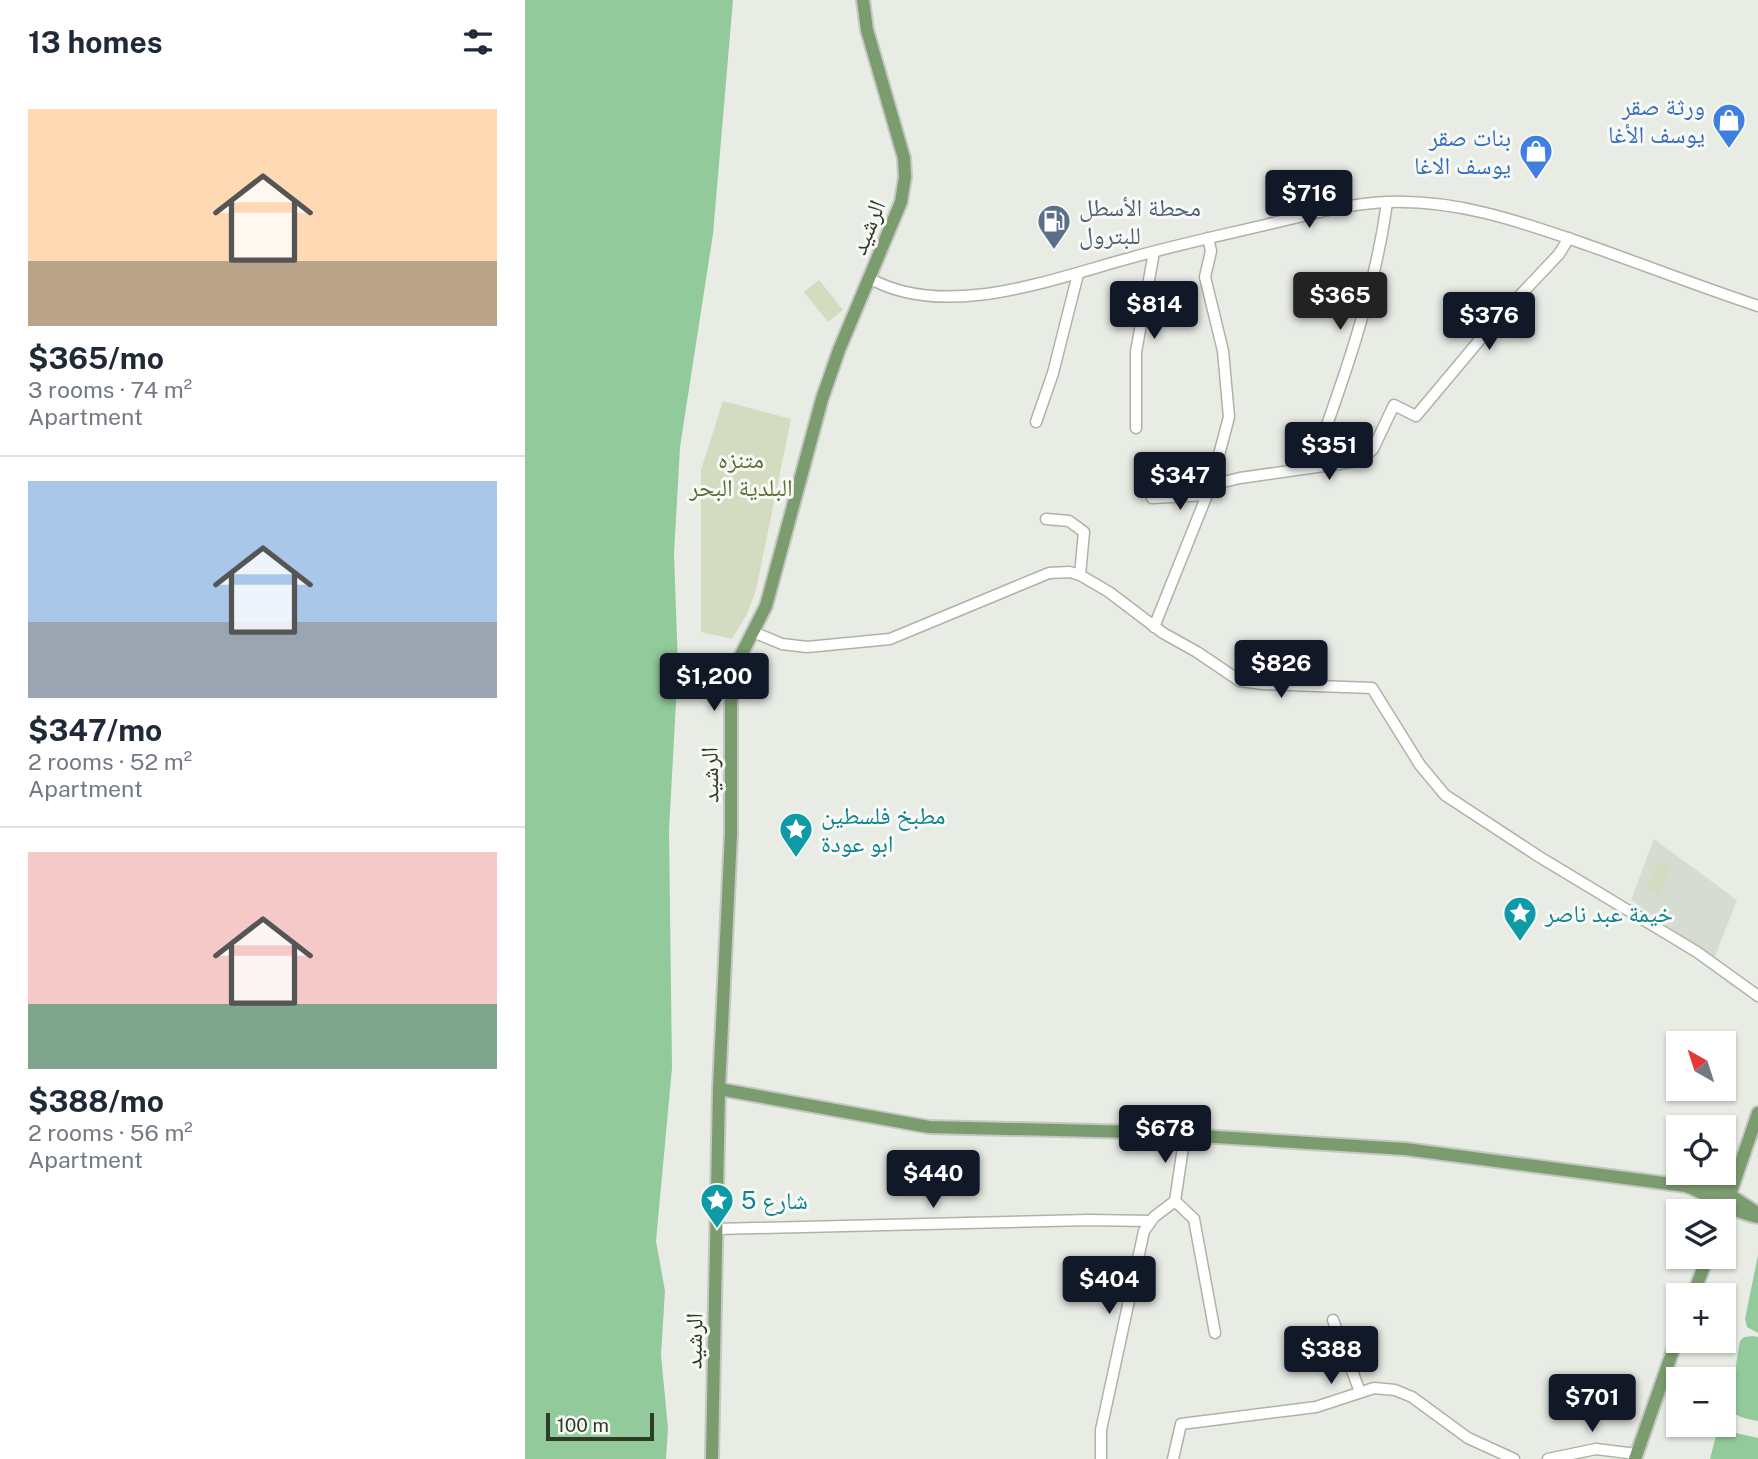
<!DOCTYPE html>
<html lang="en">
<head>
<meta charset="utf-8">
<style>
  :root { --surface:#fff; --page:#f6f6f7; --text:#1f2937; --muted:#747a83; --line:#e0e1e3; --accent:#111827 }
  body { margin:0; font-family:"Public Sans","Noto Naskh Arabic",sans-serif; background:var(--page); color:var(--text); height:100vh; display:flex; flex-direction:column; font-size:26px; white-space:nowrap }
  * { box-sizing:border-box; margin:0 }
  p { font-size:23px; color:var(--muted) }
  .icon { flex:none; width:38px; height:38px; fill:none; stroke:currentColor; stroke-width:2; stroke-linecap:round; stroke-linejoin:round }
  .map { position:relative; flex:1; overflow:hidden }
  .sheet { display:flex; flex-direction:column; background:var(--surface); width:525px }
  .sheet>* { flex:none }
  .needle { width:46px; rotate:321deg }
  .tools { position:absolute; left:1141px; top:1031px; display:grid; gap:14px }
  .tools a { display:grid; place-items:center; width:70px; height:70px; border-radius:0px; background:var(--surface); box-shadow:0 2px 5px #0004; font-size:35px }
  .scale { position:absolute; left:21px; bottom:18px; width:108px; box-sizing:border-box; padding-left:7px; border:4px solid #2c3c26; border-top:0; font-size:19px; line-height:24px; white-space:nowrap; color:#2c3c26; -webkit-text-stroke:5px #f7f9f5; paint-order:stroke }
  .price { position:absolute; translate:-50% -60px; padding:0 16px; border-radius:7px; background:var(--accent); color:#fff; font-size:23px; line-height:46px; filter:drop-shadow(0 2px 4px #0008) }
  .price::after { content:''; position:absolute; left:50%; top:42px; width:21px; height:16px; margin-left:-10px; background:inherit; clip-path:polygon(0 0,100% 0,50% 100%) }
  .price.active { background:#222; color:#fff }
  ul { padding:0; list-style:none }
  li { display:grid; align-content:center; gap:14px; height:371px; padding:0 28px }
  li+li { border-top:2px solid var(--line) }
  li span { display:grid; place-items:center; height:217px; border-radius:0px; color:#555 }
  li>.icon { margin-inline-start:auto }
  span .icon { width:126px; height:126px; fill:#fffc; stroke-width:1 }
  li b { font-size:30px }
  h2 { display:flex; justify-content:space-between; align-items:center; height:84px; padding:0 28px; font-size:30px }
  main { display:flex; flex:1; min-height:0 }
  .map>svg:first-child { display:block }
  .built { fill:#d7dcd3 }
  .green { fill:#d4dbc0 }
  .water { fill:#93ca9b }
  .lines { fill:none; stroke-linecap:round; stroke-linejoin:round }
  .minor-casing { stroke:#acb4a8; stroke-width:13 }
  .major-casing { stroke:#c4c8c2; stroke-width:16 }
  .minor { stroke:#fff; stroke-width:10 }
  .major { stroke:#7b9c6e; stroke-width:12 }
  .labels { text-anchor:middle; dominant-baseline:central; stroke-width:6; stroke-linejoin:round; paint-order:stroke }
  .shop-label { font-size:24px; fill:#366cbe; stroke:#f7f9f5; text-anchor:end }
  .service-label { font-size:24px; fill:#4e5e75; stroke:#f7f9f5; text-anchor:start }
  .street-label { font-size:24px; fill:#2c3c26; stroke:#f7f9f5 }
  .park-label { font-size:24px; fill:#596e35; stroke:#f7f9f5 }
  .culture-label { font-size:24px; fill:#0d838f; stroke:#f7f9f5; text-anchor:start }
</style>
</head>
<body>
<main>
<section class="sheet">
<h2>13 homes<svg class="icon" aria-label="filters" viewBox="0 0 24 24"><path d="M4 7h16M4 17h16"/><circle cx="9" cy="7" r="2"/><circle cx="15" cy="17" r="2"/></svg></h2>
<ul>
<li><span style="background:linear-gradient(#ffd9b3 70%,#b9a48a 0)"><svg class="icon" aria-label="home" viewBox="0 0 24 24"><path d="M3 11l9-7 9 7M6 9v11h12V9"/></svg></span><div><b>$365/mo</b><p>3 rooms · 74 m²</p><p>Apartment</p></div></li>
<li><span style="background:linear-gradient(#a9c7e8 65%,#9aa5b1 0)"><svg class="icon" aria-label="home" viewBox="0 0 24 24"><path d="M3 11l9-7 9 7M6 9v11h12V9"/></svg></span><div><b>$347/mo</b><p>2 rooms · 52 m²</p><p>Apartment</p></div></li>
<li><span style="background:linear-gradient(#f6c9c9 70%,#7fa58c 0)"><svg class="icon" aria-label="home" viewBox="0 0 24 24"><path d="M3 11l9-7 9 7M6 9v11h12V9"/></svg></span><div><b>$388/mo</b><p>2 rooms · 56 m²</p><p>Apartment</p></div></li>
</ul>
</section>
<div class="map">
<svg width="1233" height="1459" viewBox="0 0 1233 1459">
  <rect width="100%" height="100%" fill="#e8ece5"/>
  <polygon class="built" points="1129,839 1212,900 1189,959 1106,900"/>
  <g class="green">
    <polygon points="294,280 318,310 303,322 279,292"/>
    <polygon points="198,401 266,419 231,590 222,614 207,639 176,632 176,470"/>
    <polygon points="1132,862 1146,867 1135,896 1121,890"/>
  </g>
  <g class="water">
    <polygon points="0,0 208,0 188,234 155,447 149,554 153,666 144,830 147,1068 131,1241 140,1291 136,1355 143,1428 141,1459 0,1459"/>
    <polygon points="1233,1255 1233,1333 1222,1327 1220,1319"/>
    <path d="M1228 1336 1233 1337V1421C1220 1418 1208 1418 1204 1404L1215 1341 1219 1337Z"/>
    <polygon points="1202,1431 1233,1438 1233,1459 1185,1459 1192,1432"/>
  </g>
  <g class="lines">
    <defs>
      <g id="minor">
        <path d="M344 278C420 321 527 279 605 258 651 245 698 235 744 224 783 215 823 203 864 202 931 200 991 220 1054 242 1114 263 1173 286 1233 306"/>
        <polyline points="511,422 528,373 553,274"/>
        <polyline points="611,428 611,352 629,252"/>
        <path d="M787 467C818 381 850 292 862 202"/>
        <polyline points="686,485 715,478 834,461 848,449 869,405 891,416 968,324 1034,254 1044,238"/>
        <polyline points="627,498 682,495"/>
        <polyline points="521,519 544,521 559,532 555,575"/>
        <polyline points="629,627 686,485 704,417 698,351 680,277 686,251 683,238"/>
        <polyline points="228,632 257,644 282,647 365,639 524,573 545,572 555,575 584,592 638,633 672,652 715,681 738,684 847,688 895,765 920,795 1013,856 1172,952 1233,996"/>
        <polyline points="650,1201 669,1219 690,1333"/>
        <polyline points="191,1229 564,1220 625,1221"/>
        <polyline points="808,1320 835,1392"/>
        <polyline points="576,1459 576,1430 619,1231 629,1217 650,1201 660,1134"/>
        <polyline points="648,1459 656,1424 791,1407 849,1388 870,1390 887,1397 943,1438 989,1459"/>
        <polyline points="1023,1459 1071,1449 1111,1454"/>
      </g>
      <g id="major">
        <path d="M194 1089 404 1127 612 1132 880 1149 1161 1186C1186 1195 1206 1212 1233 1217"/>
        <polyline points="1175,1187 1199,1191 1231,1212"/>
        <polyline points="1199,1212 1233,1113"/>
        <polyline points="1168,1295 1183,1256"/>
        <polyline points="187,1459 194,1089 206,833 206,701 213,661 241,606 297,399 314,350 376,202 380,177 379,158 342,30 338,0"/>
        <polyline points="1110,1459 1153,1336"/>
      </g>
    </defs>
    <use href="#minor" class="minor-casing"/>
    <use href="#major" class="major-casing"/>
    <use href="#minor" class="minor"/>
    <use href="#major" class="major"/>
  </g>
  <defs>
    <symbol id="shop-pin" viewBox="-11 -11 22 30"><path d="M0 17L-7.5 6A9.5 9.5 0 1 1 7.5 6Z" fill="#3f7fe0" stroke="#f7f9f5"/><path d="M-5-2.5h2.3a2.7 3.5 0 0 1 5.4 0H5L5.5 6h-11ZM-1.5-2.5h3a1.5 2.3 0 0 0-3 0Z" fill="#fff"/></symbol>
    <symbol id="fuel-pin" viewBox="-11 -11 22 30"><path d="M0 17L-7.5 6A9.5 9.5 0 1 1 7.5 6Z" fill="#5c6f8a" stroke="#f7f9f5"/><path d="M-5.5-6h7V0h2V4h1.3V-2.5L3-4.5l.8-.8L6-3V5H2.5V1h-1V6h-7ZM-4.2-4.7v3.2H.2V-4.7Z" fill="#fff"/></symbol>
    <symbol id="sight-pin" viewBox="-11 -11 22 30"><path d="M0 17L-7.5 6A9.5 9.5 0 1 1 7.5 6Z" fill="#0f9aa8" stroke="#f7f9f5"/><path d="M0-6L1.8-2.2L6-1.7L2.9 1.2L3.7 5.4L0 3.3L-3.7 5.4L-2.9 1.2L-6-1.7L-1.8-2.2Z" fill="#fff"/></symbol>
  </defs>
  <g fill-rule="evenodd">
    <use href="#shop-pin" x="1185" y="101" width="38" height="52"/>
    <use href="#shop-pin" x="992" y="132" width="38" height="52"/>
    <use href="#fuel-pin" x="510" y="202" width="38" height="52"/>
    <use href="#sight-pin" x="252" y="810" width="38" height="52"/>
    <use href="#sight-pin" x="976" y="894" width="38" height="52"/>
    <use href="#sight-pin" x="173" y="1181" width="38" height="52"/>
  </g>
  <g class="labels">
    <g class="shop-label">
      <text x="1180" y="106">ورثة صقر<tspan x="1180" dy="28">يوسف الأغا</tspan></text>
      <text x="986" y="137">بنات صقر<tspan x="986" dy="28">يوسف الاغا</tspan></text>
    </g>
    <g class="service-label">
      <text x="554" y="207">محطة الأسطل<tspan x="554" dy="28">للبترول</tspan></text>
    </g>
    <g class="street-label">
      <text transform="translate(342 227) rotate(-68)">الرشيد</text>
      <text transform="translate(184 775) rotate(-91)">الرشيد</text>
      <text transform="translate(168 1341) rotate(-89)">الرشيد</text>
    </g>
    <g class="park-label">
      <text x="216" y="459">متنزه<tspan x="216" dy="28">البلدية البحر</tspan></text>
    </g>
    <g class="culture-label">
      <text x="296" y="815">مطبخ فلسطين<tspan x="296" dy="28">ابو عودة</tspan></text>
      <text x="1020" y="913">خيمة عبد ناصر</text>
      <text x="216" y="1200">شارع 5</text>
    </g>
  </g>
</svg>
<div class="tools">
<a><svg class="needle" viewBox="-14 -14 28 28"><path d="M0-13l5 13h-10z" fill="#e53935"/><path d="M0 13l5-13h-10z" fill="#747a83"/></svg></a>
<a><svg class="icon" aria-label="locate" viewBox="0 0 24 24"><circle cx="12" cy="12" r="6"/><path d="M12 2v4M12 18v4M2 12h4M18 12h4"/></svg></a>
<a><svg class="icon" aria-label="layers" viewBox="0 0 24 24"><path d="M12 4l9 5-9 5-9-5zM3 14l9 5 9-5"/></svg></a>
<a>+</a>
<a>−</a>
</div>
<div class="scale">100 m</div>
<b class="price" style="left:784px;top:230px">$716</b>
<b class="price active" style="left:815px;top:332px">$365</b>
<b class="price" style="left:629px;top:341px">$814</b>
<b class="price" style="left:964px;top:352px">$376</b>
<b class="price" style="left:804px;top:482px">$351</b>
<b class="price" style="left:655px;top:512px">$347</b>
<b class="price" style="left:756px;top:700px">$826</b>
<b class="price" style="left:189px;top:713px">$1,200</b>
<b class="price" style="left:640px;top:1165px">$678</b>
<b class="price" style="left:408px;top:1210px">$440</b>
<b class="price" style="left:584px;top:1316px">$404</b>
<b class="price" style="left:806px;top:1386px">$388</b>
<b class="price" style="left:1067px;top:1434px">$701</b>
</div>
</main>
</body>
</html>
